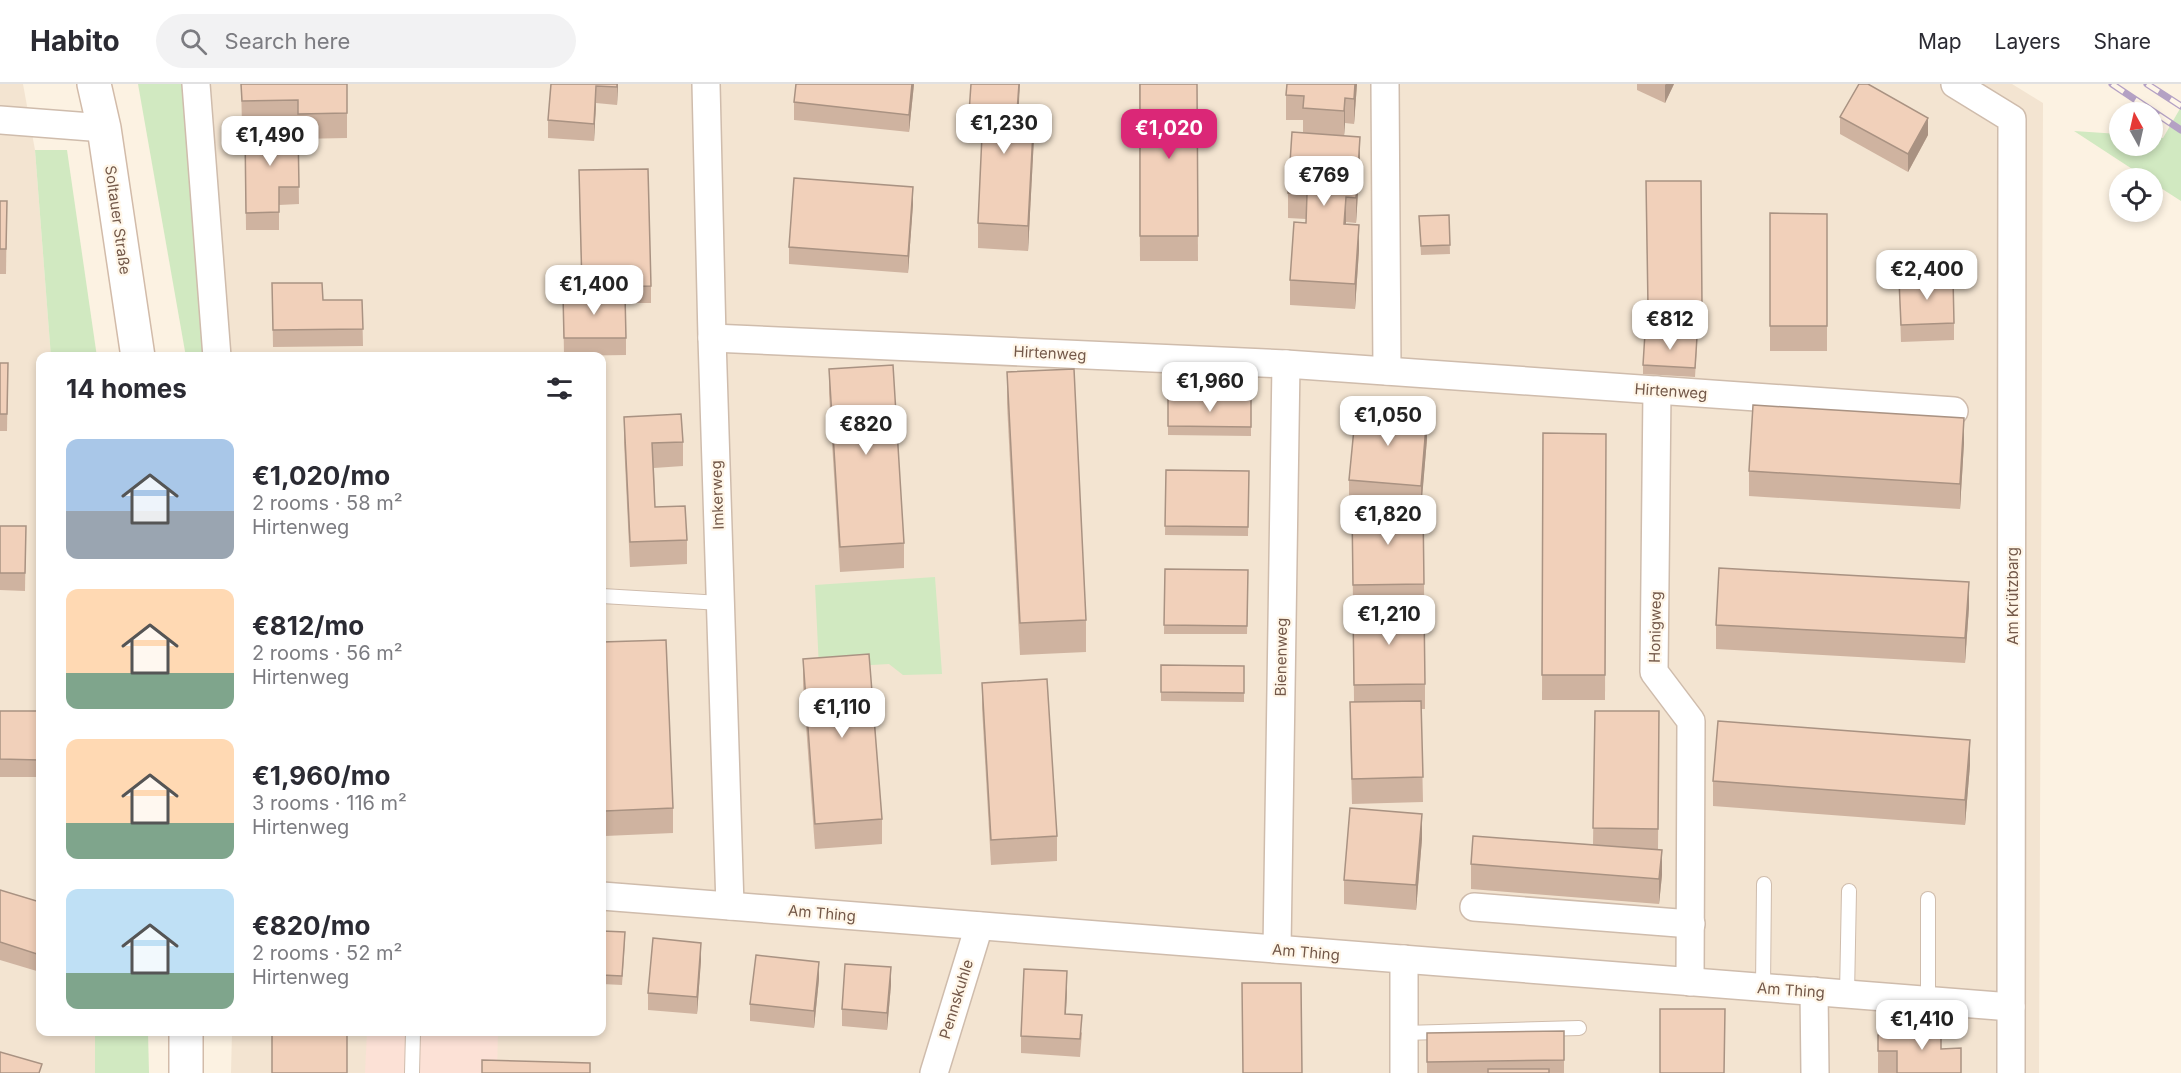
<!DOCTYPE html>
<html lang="en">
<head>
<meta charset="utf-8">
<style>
  :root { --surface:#fff; --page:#f2f2f3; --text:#2b2b33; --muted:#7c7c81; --line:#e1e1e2; --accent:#db2777 }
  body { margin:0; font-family:Inter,sans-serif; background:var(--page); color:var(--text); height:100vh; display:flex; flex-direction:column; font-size:22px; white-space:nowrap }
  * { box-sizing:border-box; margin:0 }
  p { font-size:20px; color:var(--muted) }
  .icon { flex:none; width:33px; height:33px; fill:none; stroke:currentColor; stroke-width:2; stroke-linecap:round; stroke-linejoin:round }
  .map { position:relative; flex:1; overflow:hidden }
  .side { position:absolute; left:36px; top:268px; width:570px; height:684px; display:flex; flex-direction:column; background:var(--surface); border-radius:12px; box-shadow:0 3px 9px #0003 }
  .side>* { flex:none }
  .needle { width:39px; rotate:352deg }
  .controls { position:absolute; left:2109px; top:18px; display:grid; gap:12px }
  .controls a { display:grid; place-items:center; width:54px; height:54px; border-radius:50%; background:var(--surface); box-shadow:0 3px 9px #0003; font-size:30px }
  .price { position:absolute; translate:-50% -51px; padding:0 14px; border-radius:12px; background:#fff; color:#222; font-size:20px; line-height:39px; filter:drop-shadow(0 2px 3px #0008) }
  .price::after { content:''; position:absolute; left:50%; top:36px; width:18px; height:14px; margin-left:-9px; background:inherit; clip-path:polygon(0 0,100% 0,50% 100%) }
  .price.active { background:var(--accent); color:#fff }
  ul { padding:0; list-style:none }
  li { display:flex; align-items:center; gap:18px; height:150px; padding:0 30px }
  li span { display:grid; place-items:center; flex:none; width:168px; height:120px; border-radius:12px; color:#555 }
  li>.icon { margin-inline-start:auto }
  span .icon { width:72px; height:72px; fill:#fffc; stroke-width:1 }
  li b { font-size:26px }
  h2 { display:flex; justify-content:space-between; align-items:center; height:72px; padding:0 30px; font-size:26px }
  header { display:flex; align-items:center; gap:36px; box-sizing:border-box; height:84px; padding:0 30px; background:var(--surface); border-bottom:2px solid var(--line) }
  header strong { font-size:28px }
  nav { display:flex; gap:33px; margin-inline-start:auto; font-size:21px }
  .search { width:420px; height:54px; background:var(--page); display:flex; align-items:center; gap:15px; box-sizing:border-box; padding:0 21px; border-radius:33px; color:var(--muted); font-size:22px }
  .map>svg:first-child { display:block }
  .residential { fill:#f3e4d1 }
  .commercial { fill:#fce1d6 }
  .green { fill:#d1e9c1 }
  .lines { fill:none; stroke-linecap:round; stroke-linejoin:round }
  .service-casing { stroke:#cfbcac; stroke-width:16 }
  .minor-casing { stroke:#cfbcac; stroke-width:30 }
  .secondary-casing { stroke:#d2bba9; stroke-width:36 }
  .service { stroke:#fff; stroke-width:14 }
  .minor { stroke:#fff; stroke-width:27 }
  .secondary { stroke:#fff; stroke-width:33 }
  .rail-casing { stroke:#b4a1c4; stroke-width:7 }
  .rail { stroke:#fff6e8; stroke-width:4.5; stroke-dasharray:14; stroke-linecap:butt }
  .wall { fill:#cfb3a0 }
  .shaded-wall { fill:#a99282 }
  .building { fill:#f1d0ba; stroke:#a99282; stroke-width:1.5 }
  .labels { text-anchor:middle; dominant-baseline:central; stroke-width:4.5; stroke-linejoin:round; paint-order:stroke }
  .street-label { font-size:15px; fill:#735849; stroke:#fff6e8 }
</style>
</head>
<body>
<header>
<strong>Habito</strong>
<div class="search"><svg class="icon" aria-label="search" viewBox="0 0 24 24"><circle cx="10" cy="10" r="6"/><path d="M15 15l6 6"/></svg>Search here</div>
<nav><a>Map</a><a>Layers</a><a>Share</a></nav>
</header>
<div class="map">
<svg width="2181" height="989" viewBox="0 0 2181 989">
  <rect width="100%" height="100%" fill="#fcf2e2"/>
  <g class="residential">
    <polygon points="0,0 23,0 35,66 51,273 40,273 40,948 95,948 95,989 0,989"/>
    <polygon points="189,0 2012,0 2043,19 2039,989 231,989 232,948 602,948 602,273 209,273"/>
  </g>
  <polygon class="commercial" points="367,948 498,948 497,989 365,989"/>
  <g class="green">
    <polygon points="138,0 189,0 209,273 186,273"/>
    <polygon points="2181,23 2181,117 2153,99 2152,94 2146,94 2074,47 2119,50 2120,62 2152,62 2153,53 2163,54"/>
    <polygon points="35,66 67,66 97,273 51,273"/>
    <polygon points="935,493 942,590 903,591 889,580 819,584 815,501"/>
    <polygon points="95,948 148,948 149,989 95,989"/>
  </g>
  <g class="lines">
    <defs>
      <g id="service">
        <polyline points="602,512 721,519"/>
        <polyline points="1763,904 1764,800"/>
        <polyline points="1847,910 1849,807"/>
        <polyline points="1928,916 1928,815"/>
        <polyline points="1404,949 1579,944"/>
        <polyline points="412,989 413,948"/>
      </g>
      <g id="minor">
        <polyline points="196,0 217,273"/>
        <polyline points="706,0 712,254 730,822"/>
        <polyline points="1385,0 1387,287"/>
        <polyline points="1955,0 2012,35 2011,989"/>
        <polyline points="0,36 104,44"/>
        <polyline points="712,254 1286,280 1954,327"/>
        <polyline points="1657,306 1654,588 1691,637 1690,898"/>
        <polyline points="602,812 2011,923"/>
        <polyline points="1474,823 1691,840"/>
        <polyline points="1277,865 1286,280"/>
        <polyline points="1814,907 1815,989"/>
        <polyline points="934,989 979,842"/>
        <polyline points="1404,989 1404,875"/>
      </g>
      <g id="secondary">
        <polyline points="94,0 104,44 138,273"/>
        <polyline points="186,948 186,989"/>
      </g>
    </defs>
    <use href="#service" class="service-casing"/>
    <use href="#minor" class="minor-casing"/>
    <use href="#secondary" class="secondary-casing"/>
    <use href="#service" class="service"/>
    <use href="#minor" class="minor"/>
    <use href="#secondary" class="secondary"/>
    <defs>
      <g id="rail">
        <polyline points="2112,0 2181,46"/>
        <polyline points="2147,0 2181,22"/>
      </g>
    </defs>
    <use href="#rail" class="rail-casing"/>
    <use href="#rail" class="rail"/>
  </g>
  <g class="wall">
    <polygon points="241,0 347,0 347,54 298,55 298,41 242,42"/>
    <polygon points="551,0 618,0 617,21 596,19 594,57 548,54 548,36"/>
    <polygon points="914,0 909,48 794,36 794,18"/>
    <polygon points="1139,0 1197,0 1198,177 1140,177"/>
    <polygon points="1357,0 1354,40 1345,39 1344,52 1360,78 1356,139 1346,138 1346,140 1359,166 1355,225 1290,221 1290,196 1306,139 1306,135 1288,134 1288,109 1303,49 1303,36 1286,36 1286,11"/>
    <polygon points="1637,0 1674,0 1665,19 1637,6"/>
    <polygon points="1019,28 1034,53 1028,167 978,164 978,139 982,54 969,54 969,29"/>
    <polygon points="1840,33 1928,51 1908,88 1840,50"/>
    <polygon points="298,45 299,120 279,121 279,146 246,146 245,46"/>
    <polygon points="1646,97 1701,97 1702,247 1648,247"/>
    <polygon points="579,104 651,202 651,219 626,219 626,271 564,272 563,211 582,211"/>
    <polygon points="0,117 7,117 6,190 0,190"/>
    <polygon points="913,120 908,189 789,180 789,163"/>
    <polygon points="1770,129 1827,130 1827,267 1770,267"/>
    <polygon points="1449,131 1450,170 1421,171 1419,132"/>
    <polygon points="1899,196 1954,239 1954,256 1901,258"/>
    <polygon points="272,199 323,216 362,216 363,262 273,263"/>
    <polygon points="1697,262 1695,293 1643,290 1643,281"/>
    <polygon points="0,279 8,279 7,347 0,347"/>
    <polygon points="829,285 904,459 904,484 840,488 829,310"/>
    <polygon points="1007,288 1086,536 1086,568 1020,571 1007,320"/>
    <polygon points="1168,315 1251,316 1251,352 1168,351"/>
    <polygon points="624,333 683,358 683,382 654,384 655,423 687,456 687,480 630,483 624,358"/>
    <polygon points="1543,349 1606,350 1605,616 1542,616"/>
    <polygon points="1427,355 1421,423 1424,500 1425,600 1425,625 1421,625 1423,718 1352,720 1350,642 1354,617 1352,425 1386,424 1349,421 1349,396"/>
    <polygon points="1964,359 1960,425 1749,412 1749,387"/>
    <polygon points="1166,386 1249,387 1248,452 1165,451"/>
    <polygon points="0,442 26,442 25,507 0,506"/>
    <polygon points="1165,485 1248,486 1247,550 1164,550"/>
    <polygon points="1969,523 1965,579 1716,565 1716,541"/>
    <polygon points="602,558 673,724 673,749 605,752 602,678"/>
    <polygon points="803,575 882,735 882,760 815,765 803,600"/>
    <polygon points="1161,581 1244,582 1244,618 1161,617"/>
    <polygon points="982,599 1057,752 1057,777 991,781 982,624"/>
    <rect x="0" y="627" width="40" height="66"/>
    <polygon points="1595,627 1659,627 1658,766 1662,791 1659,820 1471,805 1471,780 1593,761"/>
    <polygon points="1970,681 1965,741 1713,722 1713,697"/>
    <polygon points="1422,755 1416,826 1344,820 1344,796"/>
    <polygon points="0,806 40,818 40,888 0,876"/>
    <polygon points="602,847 625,857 622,901 602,900"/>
    <polygon points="701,876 697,930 648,926 648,909"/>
    <polygon points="819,895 814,944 750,937 750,920"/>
    <polygon points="891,901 887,946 842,942 842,925"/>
    <polygon points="1067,904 1066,930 1082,949 1080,973 1021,969 1021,952"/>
    <polygon points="1564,947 1564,989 1427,989 1427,949"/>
    <polygon points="1878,951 1941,965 1961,989 1878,989"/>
  </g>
  <g class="shaded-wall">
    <polygon points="617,0 618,0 617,21"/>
    <polygon points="912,0 914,0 909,48 909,31"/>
    <polygon points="1019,0 1020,0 1017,53 1017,28"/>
    <polygon points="1355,0 1357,0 1354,40 1354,15"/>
    <polygon points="1666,0 1674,0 1665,19 1665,1"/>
    <polygon points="596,2 596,19 594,57 594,40"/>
    <polygon points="1345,14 1345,39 1344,52 1344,27"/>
    <polygon points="1034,28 1034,53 1028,167 1028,142"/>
    <polygon points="1928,34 1928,51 1908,88 1908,70"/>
    <polygon points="1360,53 1360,78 1356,139 1356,114"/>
    <polygon points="913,103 913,120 908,189 908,172"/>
    <polygon points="1346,113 1346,138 1344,165 1344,140"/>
    <polygon points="1359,141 1359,166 1355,225 1355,200"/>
    <polygon points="1427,330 1427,355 1421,427 1421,402"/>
    <polygon points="1964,334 1964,359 1960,425 1960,400"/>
    <polygon points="1969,498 1969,523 1965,579 1965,554"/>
    <polygon points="1970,656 1970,681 1965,741 1965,716"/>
    <polygon points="1422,730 1422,755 1416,826 1416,801"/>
    <polygon points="1662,766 1662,791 1659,820 1659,795"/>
    <polygon points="701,859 701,876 697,930 697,913"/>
    <polygon points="819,878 819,895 814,944 814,927"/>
    <polygon points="891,883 891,901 887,946 887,929"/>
    <polygon points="1067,887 1067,904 1065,948 1065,930"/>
  </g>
  <g class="building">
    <polygon points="241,0 347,0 347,29 298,30 298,16 242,17"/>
    <polygon points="551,0 617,0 617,3 596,2 594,40 548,36"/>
    <polygon points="796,0 912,0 909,31 794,18"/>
    <polygon points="971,0 1019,0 1017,28 1034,28 1028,142 978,139 983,29 969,29"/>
    <polygon points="1140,0 1197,0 1198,152 1140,152"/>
    <polygon points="1287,0 1355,0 1354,15 1345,14 1344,27 1303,24 1304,12 1286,11"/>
    <polygon points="1859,0 1868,0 1928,34 1908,70 1840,33"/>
    <polygon points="298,45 299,103 279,103 279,128 246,129 245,46"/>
    <polygon points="1292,48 1360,53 1356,114 1346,113 1344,140 1359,141 1355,200 1290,196 1294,138 1306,139 1307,110 1288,109"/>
    <polygon points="648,85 651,202 582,203 579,86"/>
    <polygon points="794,94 913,103 908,172 789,163"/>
    <polygon points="1646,97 1701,97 1702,222 1648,222"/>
    <polygon points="0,117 7,117 6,165 0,165"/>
    <polygon points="1770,129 1827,130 1827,242 1770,242"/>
    <polygon points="1449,131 1450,161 1421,162 1419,132"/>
    <polygon points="1953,194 1954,239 1901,241 1899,196"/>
    <polygon points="272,199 322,199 323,216 362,216 363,245 273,246"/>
    <polygon points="563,211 625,211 626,254 564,254"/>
    <polygon points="1645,249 1697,253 1695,284 1643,281"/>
    <polygon points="0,279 8,279 7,330 0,330"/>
    <polygon points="893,281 904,459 840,463 829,285"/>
    <polygon points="1074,285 1086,536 1020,539 1007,288"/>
    <polygon points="1168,315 1251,316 1251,343 1168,342"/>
    <polygon points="1753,321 1964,334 1960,400 1749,387"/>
    <polygon points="1356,324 1427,330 1421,402 1349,396"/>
    <polygon points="681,330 683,358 652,359 655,423 685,422 687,456 630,458 624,333"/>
    <polygon points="1543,349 1606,350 1605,591 1542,591"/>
    <polygon points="1166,386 1249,387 1248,443 1165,442"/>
    <polygon points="1423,423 1424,500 1353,501 1352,425"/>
    <polygon points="0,442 26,442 25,489 0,489"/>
    <polygon points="1719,484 1969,498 1965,554 1716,541"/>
    <polygon points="1165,485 1248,486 1247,542 1164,541"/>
    <polygon points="1424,523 1425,600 1354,601 1353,524"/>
    <polygon points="666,556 673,724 605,727 602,653 602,558"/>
    <polygon points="869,570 882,735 815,740 803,575"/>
    <polygon points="1161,581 1244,582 1244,609 1161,608"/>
    <polygon points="1047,595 1057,752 991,756 982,599"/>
    <polygon points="1421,617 1423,693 1352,695 1350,618"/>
    <polygon points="0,627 40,627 40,676 0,675"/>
    <polygon points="1595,627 1659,627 1658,745 1593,744"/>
    <polygon points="1718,637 1970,656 1965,716 1713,697"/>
    <polygon points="1350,724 1422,730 1416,801 1344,796"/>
    <polygon points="1473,752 1662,766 1659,795 1471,780"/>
    <polygon points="0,806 40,818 40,871 0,858"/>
    <polygon points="602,847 625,848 622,892 602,891"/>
    <polygon points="653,854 701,859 697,913 648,909"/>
    <polygon points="756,871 819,878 814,927 750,920"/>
    <polygon points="845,880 891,883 887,929 842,925"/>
    <polygon points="1024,885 1067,887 1065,930 1082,931 1080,955 1021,952"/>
    <polygon points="1242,899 1301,899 1302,989 1243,989"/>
    <polygon points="1660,925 1725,925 1724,989 1660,989"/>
    <polygon points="1941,938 1941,965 1961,964 1961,989 1897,989 1897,967 1878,967 1878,951 1916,951 1916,939"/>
    <polygon points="1564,947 1564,976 1427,978 1427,949"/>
    <rect x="272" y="948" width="75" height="41"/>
    <polygon points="0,968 42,980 39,989 0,989"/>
    <polygon points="482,976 590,979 590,989 482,989"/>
    <rect x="1488" y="985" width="61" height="4"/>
  </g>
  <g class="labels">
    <g class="street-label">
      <text transform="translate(118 136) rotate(82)">Soltauer Straße</text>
      <text transform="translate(1050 269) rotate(3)">Hirtenweg</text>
      <text transform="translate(1671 307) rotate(4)">Hirtenweg</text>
      <text transform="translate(717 411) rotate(-92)">Imkerweg</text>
      <text transform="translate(2012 512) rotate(-90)">Am Krützbarg</text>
      <text transform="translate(1655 543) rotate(-89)">Honigweg</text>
      <text transform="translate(1281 573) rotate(-89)">Bienenweg</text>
      <text transform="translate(822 829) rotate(5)">Am Thing</text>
      <text transform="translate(1306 868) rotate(5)">Am Thing</text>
      <text transform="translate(1791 906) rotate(4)">Am Thing</text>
      <text transform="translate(956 915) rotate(-73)">Pennskuhle</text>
    </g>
  </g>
</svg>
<div class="controls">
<a><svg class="needle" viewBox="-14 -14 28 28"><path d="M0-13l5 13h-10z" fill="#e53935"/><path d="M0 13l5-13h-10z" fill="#7c7c81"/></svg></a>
<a><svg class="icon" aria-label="locate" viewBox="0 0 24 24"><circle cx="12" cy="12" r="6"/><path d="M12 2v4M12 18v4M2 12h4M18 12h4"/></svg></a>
</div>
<b class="price" style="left:1004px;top:71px">€1,230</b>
<b class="price active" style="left:1169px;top:76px">€1,020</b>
<b class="price" style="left:270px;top:83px">€1,490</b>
<b class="price" style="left:1324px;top:123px">€769</b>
<b class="price" style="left:1927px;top:217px">€2,400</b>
<b class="price" style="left:594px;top:232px">€1,400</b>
<b class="price" style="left:1670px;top:267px">€812</b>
<b class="price" style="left:1210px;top:329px">€1,960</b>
<b class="price" style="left:1388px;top:363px">€1,050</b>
<b class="price" style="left:866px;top:372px">€820</b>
<b class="price" style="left:1388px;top:462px">€1,820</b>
<b class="price" style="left:1389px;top:562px">€1,210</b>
<b class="price" style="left:842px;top:655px">€1,110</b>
<b class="price" style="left:1922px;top:967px">€1,410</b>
<section class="side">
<h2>14 homes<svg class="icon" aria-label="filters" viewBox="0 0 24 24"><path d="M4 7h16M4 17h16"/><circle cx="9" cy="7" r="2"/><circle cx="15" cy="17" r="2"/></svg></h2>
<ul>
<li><span style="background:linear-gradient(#a9c7e8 60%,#9aa5b1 0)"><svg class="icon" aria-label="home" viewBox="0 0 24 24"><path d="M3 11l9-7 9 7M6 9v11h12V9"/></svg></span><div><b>€1,020/mo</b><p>2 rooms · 58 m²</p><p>Hirtenweg</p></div></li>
<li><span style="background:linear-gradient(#ffd9b3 70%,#7fa58c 0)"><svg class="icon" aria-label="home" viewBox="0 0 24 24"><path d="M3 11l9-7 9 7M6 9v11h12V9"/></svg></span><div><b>€812/mo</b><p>2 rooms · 56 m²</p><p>Hirtenweg</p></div></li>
<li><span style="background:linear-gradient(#ffd9b3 70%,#7fa58c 0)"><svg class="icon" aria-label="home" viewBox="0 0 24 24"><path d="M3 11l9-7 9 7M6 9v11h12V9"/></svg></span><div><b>€1,960/mo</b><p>3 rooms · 116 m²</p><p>Hirtenweg</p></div></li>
<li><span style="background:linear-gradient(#bfe0f5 70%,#7fa58c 0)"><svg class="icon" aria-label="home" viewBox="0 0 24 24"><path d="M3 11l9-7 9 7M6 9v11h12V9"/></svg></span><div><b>€820/mo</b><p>2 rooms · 52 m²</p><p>Hirtenweg</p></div></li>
</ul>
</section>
</div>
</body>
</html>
